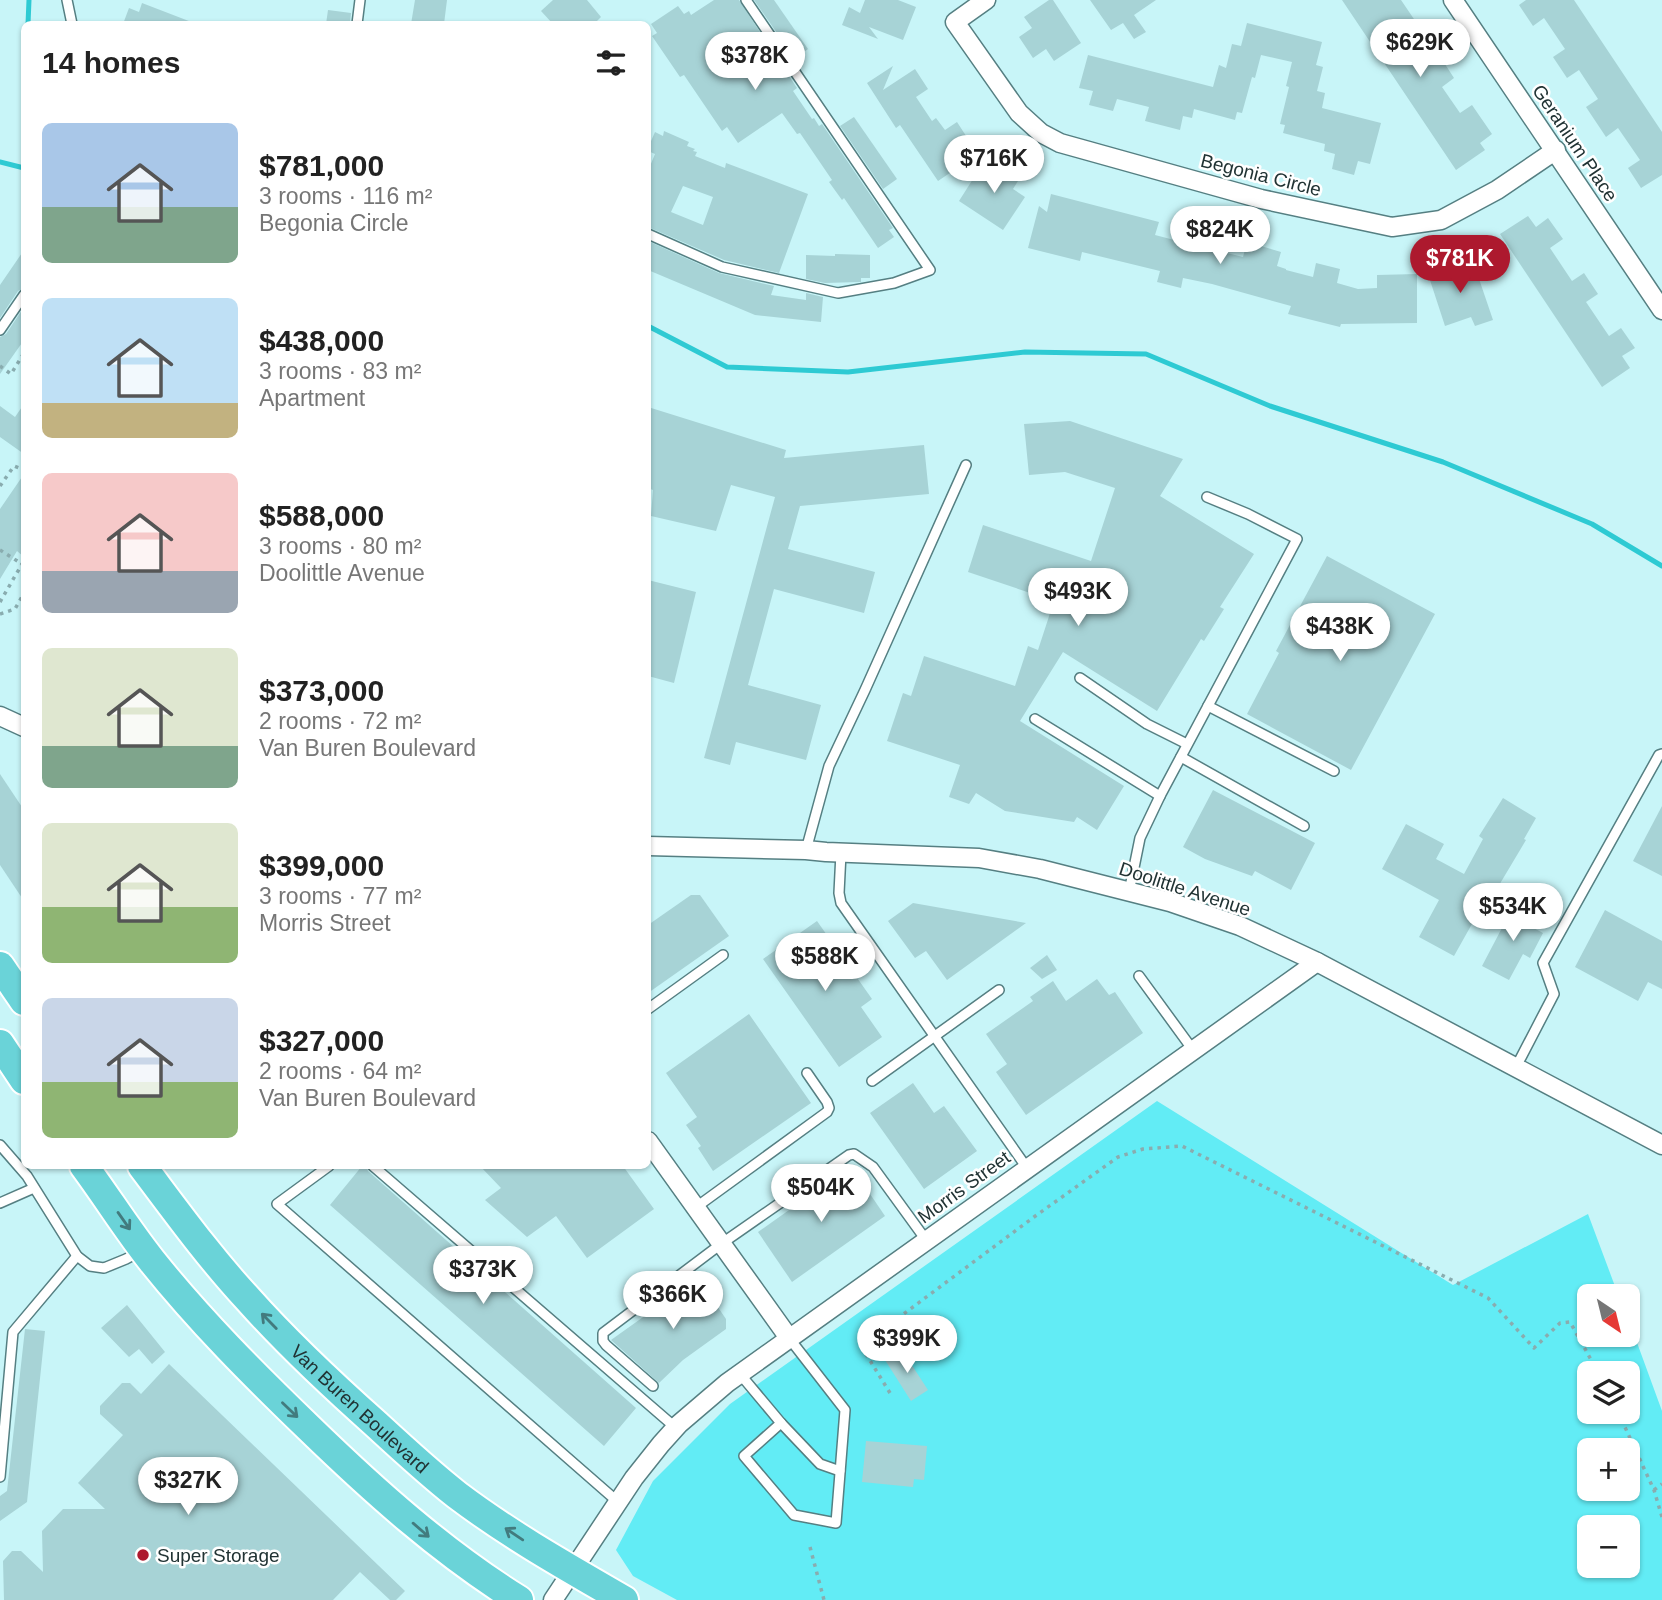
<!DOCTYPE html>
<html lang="en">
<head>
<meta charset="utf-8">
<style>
  :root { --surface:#fff; --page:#f6f6f6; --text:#222; --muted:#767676; --accent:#ad192e }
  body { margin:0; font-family:Arial,sans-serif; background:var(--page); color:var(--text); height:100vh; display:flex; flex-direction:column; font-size:26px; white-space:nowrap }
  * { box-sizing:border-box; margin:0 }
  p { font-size:23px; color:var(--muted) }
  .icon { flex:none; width:38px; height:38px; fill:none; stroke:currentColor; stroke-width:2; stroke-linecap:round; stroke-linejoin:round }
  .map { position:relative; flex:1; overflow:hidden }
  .sheet { position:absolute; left:21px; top:21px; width:630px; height:1148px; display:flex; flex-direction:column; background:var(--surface); border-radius:10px; box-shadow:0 2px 5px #0004 }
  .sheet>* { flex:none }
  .needle { width:46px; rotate:145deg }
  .fabs { position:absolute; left:1577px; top:1284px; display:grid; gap:14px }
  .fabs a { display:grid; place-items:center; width:63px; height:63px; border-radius:10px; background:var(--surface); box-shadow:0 2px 5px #0004; font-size:35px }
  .price { position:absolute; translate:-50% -60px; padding:0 16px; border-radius:24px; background:#fff; color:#222; font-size:23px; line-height:46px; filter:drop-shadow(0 2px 4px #0008) }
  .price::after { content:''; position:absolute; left:50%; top:42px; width:21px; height:16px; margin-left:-10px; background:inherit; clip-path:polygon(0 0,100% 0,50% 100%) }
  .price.on { background:var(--accent); color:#fff }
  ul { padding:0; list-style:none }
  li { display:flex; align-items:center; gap:21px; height:175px; padding:0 21px }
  li span { display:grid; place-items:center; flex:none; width:196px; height:140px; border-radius:10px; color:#555 }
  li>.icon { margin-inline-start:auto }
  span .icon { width:84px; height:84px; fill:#fffc; stroke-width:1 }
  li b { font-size:30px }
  h2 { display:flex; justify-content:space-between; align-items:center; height:84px; padding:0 21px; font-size:30px }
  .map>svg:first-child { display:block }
  .green { fill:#62ecf5; fill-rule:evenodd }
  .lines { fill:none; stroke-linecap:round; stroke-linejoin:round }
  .stream { stroke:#2ecad3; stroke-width:5 }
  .building { fill:#a7d3d6; fill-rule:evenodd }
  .service-casing { stroke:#557f82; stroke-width:12 }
  .minor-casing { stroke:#557f82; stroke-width:21 }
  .primary-casing { stroke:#fff; stroke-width:32 }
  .path { stroke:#89acaf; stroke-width:3.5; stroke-dasharray:3.5 5; stroke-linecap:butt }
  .service { stroke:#fff; stroke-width:9 }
  .minor { stroke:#fff; stroke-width:18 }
  .primary { stroke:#6ad3d8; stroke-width:28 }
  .oneway { stroke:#427b7e }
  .poi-dot { fill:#ad192e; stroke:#fff; stroke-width:2.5 }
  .labels { text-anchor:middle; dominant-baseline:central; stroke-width:5; stroke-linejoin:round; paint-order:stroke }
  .street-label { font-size:19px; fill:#213334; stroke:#fff }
  .poi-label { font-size:19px; fill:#213334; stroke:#fff; text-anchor:start }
</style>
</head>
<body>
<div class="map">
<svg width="1662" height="1600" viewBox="0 0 1662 1600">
  <rect width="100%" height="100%" fill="#c8f5f8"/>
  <path class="green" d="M1157 1101 1453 1285 1588 1214 1619 1297H1589V1335H1628V1318L1662 1411V1600H677L633 1576 616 1550 653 1481 730 1404ZM1589 1374H1628V1412H1589ZM1589 1451H1628V1489H1589ZM1589 1528H1628V1566H1589Z"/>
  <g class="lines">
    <g class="stream">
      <polyline points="28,24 29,0"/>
      <polyline points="0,162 24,168"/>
      <polyline points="648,326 727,367 848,372 1025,352 1146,354 1270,406 1443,462 1592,524 1662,566"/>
    </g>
  </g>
  <g class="building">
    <polygon points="415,0 447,0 444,24 411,24"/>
    <polygon points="553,0 587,0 601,17 594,24 553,24 541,11"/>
    <polygon points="714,0 739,0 797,88 793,91 812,119 814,118 819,126 822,124 893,228 889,230 894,237 878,248 844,198 842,200 829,182 832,180 800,133 797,134 782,113 738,143 727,127 722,131 684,75 680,77 652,36 657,33 651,24 678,6 684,14 689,11 691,15"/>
    <polygon points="754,0 774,0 808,49 795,59"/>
    <polygon points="865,0 898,0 916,7 903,40 869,27 878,39 842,25 849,7 860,13"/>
    <polygon points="1049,0 1053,0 1081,43 1054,61 1046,49 1033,58 1019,37 1032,28 1024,17"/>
    <polygon points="1090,0 1156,0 1134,15 1146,32 1134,39 1123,23 1111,30"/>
    <polygon points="1342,0 1401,0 1418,25 1406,33 1428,66 1441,58 1454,78 1442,87 1460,113 1472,105 1492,134 1480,143 1485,150 1456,170"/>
    <polygon points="1526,0 1574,0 1662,132 1662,175 1641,188 1628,168 1640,160 1618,128 1606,137 1586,107 1598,99 1579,70 1567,78 1553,57 1565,49 1544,18 1533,26 1519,5"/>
    <polygon points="142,3 194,23 194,24 123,24 129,8 139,12"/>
    <polygon points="328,10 351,13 350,24 326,24"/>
    <polygon points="1247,23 1322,42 1316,65 1323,67 1317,91 1325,93 1322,108 1381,123 1370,164 1358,161 1354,175 1332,169 1335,154 1324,151 1325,144 1283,133 1285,125 1280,124 1289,87 1286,86 1292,62 1261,55 1255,78 1252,77 1242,113 1237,112 1235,120 1194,109 1192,118 1183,116 1180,130 1145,121 1149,107 1117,99 1113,111 1089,105 1093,91 1079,88 1088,55 1213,87 1219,65 1226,68 1232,44 1241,46"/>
    <polygon points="893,66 883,90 915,69 928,89 916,97 932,121 936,118 945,130 957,122 970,142 955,151 969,160 938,181 900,125 896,128 867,83"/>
    <polygon points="854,117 897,179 883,189 840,126"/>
    <path d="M664 131 689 142 687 146 695 149 693 151 697 152 695 156 725 168 726 163 808 194 779 273 724 260 648 227V171L655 154 648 151V148L655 132 663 136ZM683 186 713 197 703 225 671 212Z"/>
    <polygon points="1001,163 1021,176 1013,189 1025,197 1003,230 959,201 980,168 992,176"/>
    <polygon points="1051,194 1159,222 1155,235 1182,242 1186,229 1210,235 1206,248 1235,255 1243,257 1247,242 1281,252 1277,266 1286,269 1286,270 1313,277 1316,263 1340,269 1337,283 1358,289 1377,288 1377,275 1417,274 1417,323 1341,324 1340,327 1288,314 1291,306 1212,284 1183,278 1181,288 1157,282 1160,271 1082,252 1080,261 1028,248 1039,206 1047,212"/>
    <polygon points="1528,216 1536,227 1548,218 1563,239 1550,248 1572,281 1584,273 1598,294 1586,302 1609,336 1621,328 1635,348 1622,356 1630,368 1602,387 1500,234"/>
    <polygon points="648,241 719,273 774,286 771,295 806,300 806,293 823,297 821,322 755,315 648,270"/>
    <polygon points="24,250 24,288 18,291 0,318 0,285"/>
    <polygon points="835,254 870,255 870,278 861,278 861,282 859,282 825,283 806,279 806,255 835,256"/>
    <polygon points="1460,261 1465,274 1476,270 1493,320 1475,326 1471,317 1445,326 1428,274 1440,274 1438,268"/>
    <polygon points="24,307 24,340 0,374 0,337 6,334"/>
    <polygon points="24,404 24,454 0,437 0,406 15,417"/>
    <polygon points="648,407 786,450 784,458 924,445 929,494 800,506 788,549 875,572 864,613 774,589 748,685 821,705 806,760 736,742 730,765 704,758 775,497 731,485 716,531 651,516 653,490 648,488"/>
    <polygon points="1070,421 1183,459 1160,496 1254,554 1220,607 1224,609 1204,641 1201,639 1157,711 1063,652 1020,721 1124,786 1097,830 1077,817 1074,822 1005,811 976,793 969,804 949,797 960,765 887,741 903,693 911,696 924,656 1015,686 1028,646 1038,650 1054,601 968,572 983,525 1091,561 1115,488 1065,472 1029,475 1024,424"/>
    <polygon points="24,474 24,557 17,551 0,579 0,509"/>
    <polygon points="1327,556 1435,614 1351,770 1247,714 1279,653 1276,651"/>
    <polygon points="648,580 696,592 674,683 648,676"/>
    <polygon points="0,774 24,810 24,901 0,865"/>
    <polygon points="1213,790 1315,843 1291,890 1255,871 1252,876 1205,859 1183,847"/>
    <polygon points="1503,798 1536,818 1524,839 1526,840 1495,892 1491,890 1454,956 1419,937 1439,900 1382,869 1406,824 1444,844 1436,859 1464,874 1483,839 1479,836"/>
    <polygon points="1662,806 1662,876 1633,861"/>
    <polygon points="691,895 700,895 729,936 648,993 648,925"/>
    <polygon points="913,903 1026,923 947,980 926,951 915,958 888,921"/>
    <polygon points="1514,905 1535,916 1530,926 1543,933 1530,958 1523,954 1509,980 1482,966"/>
    <polygon points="1605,910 1662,941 1662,989 1648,982 1638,1001 1575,967"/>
    <polygon points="817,921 872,999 861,1007 882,1037 839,1067 763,959"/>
    <polygon points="1047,955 1057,970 1042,979 1030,968"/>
    <polygon points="1097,979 1109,995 1115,992 1143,1033 1026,1115 996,1072 1007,1064 986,1034 1033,1001 1030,997 1053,981 1066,1001"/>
    <polygon points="749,1014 811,1103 713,1171 698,1148 701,1146 686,1125 697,1117 666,1073"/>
    <polygon points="913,1083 934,1113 944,1106 977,1151 924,1189 870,1113"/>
    <polygon points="362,1166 366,1166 368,1171 636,1408 604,1446 330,1205"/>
    <polygon points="480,1166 623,1166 654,1209 587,1258 556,1216 527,1237 485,1200 501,1188"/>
    <polygon points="851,1166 885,1216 792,1282 758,1232"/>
    <polygon points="698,1278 726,1319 726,1329 683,1360 659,1383 611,1340"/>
    <polygon points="127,1305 165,1352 152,1364 139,1349 129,1357 101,1328"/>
    <polygon points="25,1329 45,1331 27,1502 0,1521 0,1496 7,1491"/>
    <polygon points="902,1350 928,1390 911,1401 885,1360"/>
    <polygon points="169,1364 405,1591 396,1600 390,1600 360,1572 333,1600 4,1600 3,1561 12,1551 21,1551 43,1572 42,1531 63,1509 105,1509 78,1483 123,1435 100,1414 100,1406 122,1383 130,1383 141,1394"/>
    <polygon points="866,1441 927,1446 924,1480 914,1479 913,1487 862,1482"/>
  </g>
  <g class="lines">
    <defs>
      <g id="service">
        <polyline points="67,0 72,24"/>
        <polyline points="357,24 360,0"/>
        <polyline points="648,234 722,267 838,293 894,283 930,270 746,0"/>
        <polyline points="0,330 24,295"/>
        <polyline points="1080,678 1147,724 1187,744"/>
        <polyline points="1208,706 1334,771"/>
        <polyline points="1035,719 1160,796"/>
        <polyline points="1181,757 1304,826"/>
        <polyline points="806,850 829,766 865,690 966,465"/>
        <polyline points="841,853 839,893 841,903 1027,1168"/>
        <polyline points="1129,892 1140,838 1160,796 1297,539 1248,514 1207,497"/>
        <polyline points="1139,976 1193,1050"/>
        <polyline points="648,1009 723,955"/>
        <polyline points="1516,1067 1554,994 1543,963 1659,755 1662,754"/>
        <polyline points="872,1081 999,990"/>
        <polyline points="0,1145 27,1176 77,1256 90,1266 104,1268 126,1259 139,1252"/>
        <polyline points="329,1166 277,1204 618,1502"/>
        <polyline points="373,1166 676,1428"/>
        <polyline points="0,1203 34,1188"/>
        <polyline points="695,1208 827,1112 829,1108 827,1102 807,1073"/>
        <polyline points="740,1374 781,1423 744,1456 794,1515 836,1523 845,1410 789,1338"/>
        <polyline points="653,1386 606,1345 603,1341 603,1333 721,1244 849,1155 854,1154 873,1167 926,1240"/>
        <polyline points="781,1423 820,1464 840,1471"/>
        <polyline points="0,1477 13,1332 77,1256"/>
      </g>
      <g id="minor">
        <polyline points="986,0 955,22 1019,113 1041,133 1060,143 1261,199 1392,227 1441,220 1497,190 1556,150"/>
        <polyline points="1453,0 1662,310"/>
        <polyline points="0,716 24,727"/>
        <polyline points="648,846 806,850 826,852 979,858 1040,869 1170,902 1240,926 1317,962 1662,1145"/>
        <polyline points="648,1141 789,1338"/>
        <polyline points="553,1600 634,1478 661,1444 679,1424 727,1383 1317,962"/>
      </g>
      <g id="primary">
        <polyline points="0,966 24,1001"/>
        <polyline points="0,1044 24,1080"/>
        <path d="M84 1166C107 1197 128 1231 152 1261 200 1321 254 1375 309 1428 374 1491 442 1552 519 1600"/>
        <path id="s1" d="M142 1166C176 1211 209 1257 248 1299 288 1344 332 1385 377 1425 403 1449 429 1473 457 1495 510 1535 567 1567 624 1600"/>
      </g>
    </defs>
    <use href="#service" class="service-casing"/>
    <use href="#minor" class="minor-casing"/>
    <use href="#primary" class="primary-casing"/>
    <g class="path">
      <polyline points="0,366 11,374 24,353"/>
      <polyline points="0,486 14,466 24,470"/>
      <polyline points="0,550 22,564"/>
      <polyline points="0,602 22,564 24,565"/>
      <polyline points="0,614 15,609 24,593"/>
      <polyline points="890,1393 866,1354 882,1330 1034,1217 1118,1157 1143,1149 1182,1146 1488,1298 1534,1348 1560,1323 1570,1322 1599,1374"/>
      <polyline points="1618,1412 1654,1490 1662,1517"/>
      <polyline points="1654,1490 1662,1484"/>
      <polyline points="810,1547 824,1600"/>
    </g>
    <use href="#service" class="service"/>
    <use href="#minor" class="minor"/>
    <use href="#primary" class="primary"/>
  </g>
  <defs><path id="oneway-shaft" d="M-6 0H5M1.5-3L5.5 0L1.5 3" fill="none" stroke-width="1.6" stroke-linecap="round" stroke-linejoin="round" transform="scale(1.75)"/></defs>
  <g class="oneway">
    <use href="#oneway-shaft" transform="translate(124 1221) rotate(55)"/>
    <use href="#oneway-shaft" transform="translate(269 1321) rotate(-134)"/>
    <use href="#oneway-shaft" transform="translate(290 1410) rotate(44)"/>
    <use href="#oneway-shaft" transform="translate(421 1530) rotate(41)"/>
    <use href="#oneway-shaft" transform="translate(514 1534) rotate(-146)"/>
  </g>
  <circle class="poi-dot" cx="143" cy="1555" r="7"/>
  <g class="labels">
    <g class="street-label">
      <text transform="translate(1575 143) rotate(56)">Geranium Place</text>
      <text transform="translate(1261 175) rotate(14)">Begonia Circle</text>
      <text transform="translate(1185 889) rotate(18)">Doolittle Avenue</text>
      <text transform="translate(964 1187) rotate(-36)">Morris Street</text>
      <text stroke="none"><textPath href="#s1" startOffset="327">Van Buren Boulevard</textPath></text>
    </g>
    <g class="poi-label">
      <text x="157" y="1555">Super Storage</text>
    </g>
  </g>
</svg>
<div class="fabs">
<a><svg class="needle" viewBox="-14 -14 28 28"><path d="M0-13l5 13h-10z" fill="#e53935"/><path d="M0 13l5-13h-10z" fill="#767676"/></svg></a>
<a><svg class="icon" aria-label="layers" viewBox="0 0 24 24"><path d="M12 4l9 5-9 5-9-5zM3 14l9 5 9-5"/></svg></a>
<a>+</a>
<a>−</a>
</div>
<b class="price" style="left:1420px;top:79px">$629K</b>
<b class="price" style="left:755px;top:92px">$378K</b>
<b class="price" style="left:994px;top:195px">$716K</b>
<b class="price" style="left:1220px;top:266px">$824K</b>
<b class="price on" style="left:1460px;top:295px">$781K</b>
<b class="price" style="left:1078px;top:628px">$493K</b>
<b class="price" style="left:1340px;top:663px">$438K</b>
<b class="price" style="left:1513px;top:943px">$534K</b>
<b class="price" style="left:825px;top:993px">$588K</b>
<b class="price" style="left:821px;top:1224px">$504K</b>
<b class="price" style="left:483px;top:1306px">$373K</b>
<b class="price" style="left:673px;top:1331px">$366K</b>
<b class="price" style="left:907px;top:1375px">$399K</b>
<b class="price" style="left:188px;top:1517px">$327K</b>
<section class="sheet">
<h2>14 homes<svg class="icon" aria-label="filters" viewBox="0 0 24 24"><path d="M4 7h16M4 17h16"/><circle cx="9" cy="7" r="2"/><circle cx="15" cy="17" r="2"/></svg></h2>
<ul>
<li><span style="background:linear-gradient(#a9c7e8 60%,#7fa58c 0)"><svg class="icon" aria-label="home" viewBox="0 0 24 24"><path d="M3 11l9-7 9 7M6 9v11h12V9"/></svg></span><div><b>$781,000</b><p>3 rooms · 116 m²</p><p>Begonia Circle</p></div></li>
<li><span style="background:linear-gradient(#bfe0f5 75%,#c2b280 0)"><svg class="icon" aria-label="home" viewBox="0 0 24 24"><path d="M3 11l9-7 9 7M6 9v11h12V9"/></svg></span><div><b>$438,000</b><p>3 rooms · 83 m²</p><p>Apartment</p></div></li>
<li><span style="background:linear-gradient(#f6c9c9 70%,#9aa5b1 0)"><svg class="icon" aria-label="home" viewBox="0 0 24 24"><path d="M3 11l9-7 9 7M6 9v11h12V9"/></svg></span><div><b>$588,000</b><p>3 rooms · 80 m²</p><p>Doolittle Avenue</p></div></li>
<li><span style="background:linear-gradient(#dfe7d0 70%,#7fa58c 0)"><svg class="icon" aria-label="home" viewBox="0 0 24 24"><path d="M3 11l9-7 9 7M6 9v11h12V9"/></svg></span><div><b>$373,000</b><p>2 rooms · 72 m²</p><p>Van Buren Boulevard</p></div></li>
<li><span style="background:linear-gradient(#dfe7d0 60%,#8fb573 0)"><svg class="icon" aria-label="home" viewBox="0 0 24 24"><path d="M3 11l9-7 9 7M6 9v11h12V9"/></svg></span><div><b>$399,000</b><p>3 rooms · 77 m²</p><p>Morris Street</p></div></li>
<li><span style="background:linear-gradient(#c9d6e8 60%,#8fb573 0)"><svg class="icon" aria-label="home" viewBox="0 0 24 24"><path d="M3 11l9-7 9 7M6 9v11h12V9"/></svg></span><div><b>$327,000</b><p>2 rooms · 64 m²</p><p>Van Buren Boulevard</p></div></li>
</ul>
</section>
</div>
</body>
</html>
